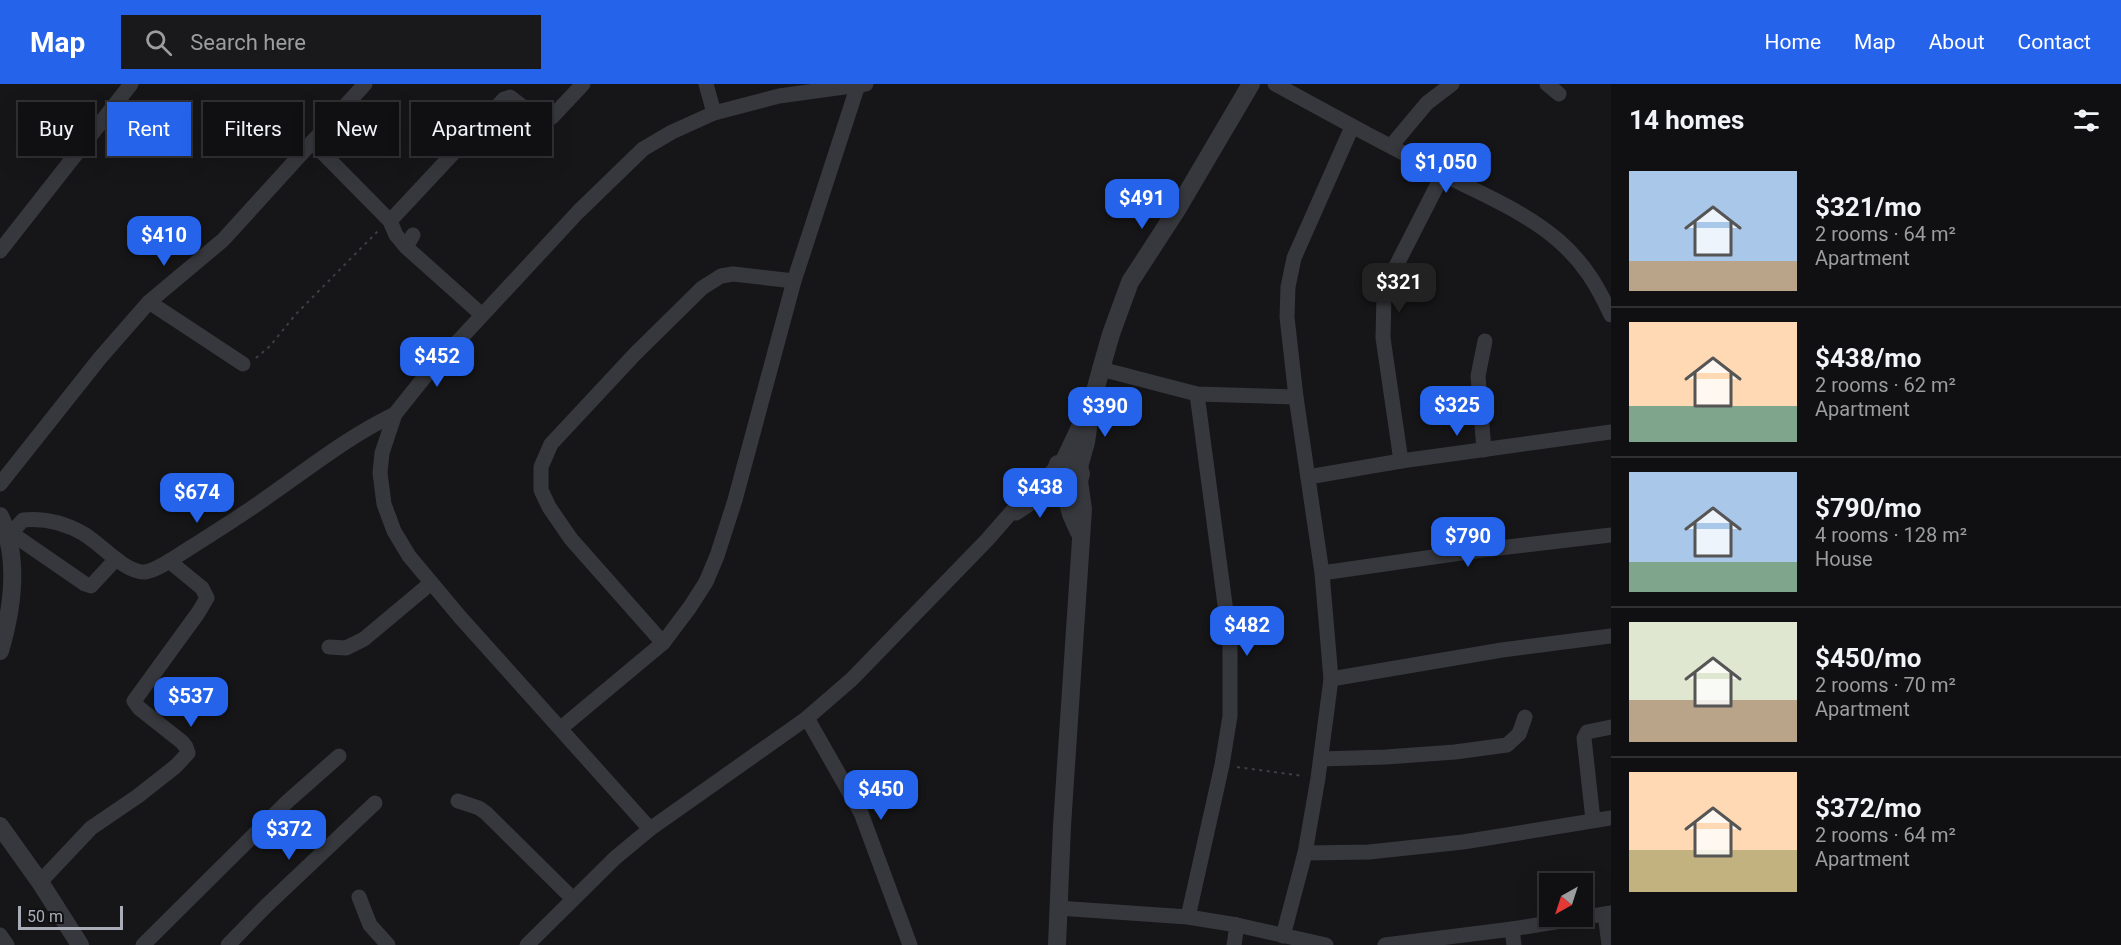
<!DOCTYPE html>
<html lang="en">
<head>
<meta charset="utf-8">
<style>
  :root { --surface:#101012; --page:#19191b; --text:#f1f3f6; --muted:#9c9d9f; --line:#303032; --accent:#2563eb }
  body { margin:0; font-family:Roboto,sans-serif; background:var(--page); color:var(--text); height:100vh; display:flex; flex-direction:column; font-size:22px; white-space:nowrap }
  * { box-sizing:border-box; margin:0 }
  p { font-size:20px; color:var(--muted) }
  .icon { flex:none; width:33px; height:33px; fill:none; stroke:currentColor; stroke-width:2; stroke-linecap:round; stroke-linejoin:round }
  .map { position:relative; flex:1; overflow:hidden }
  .drawer { display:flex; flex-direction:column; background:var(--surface); width:510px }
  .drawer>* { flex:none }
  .hud { position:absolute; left:18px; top:18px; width:570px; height:54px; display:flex; gap:12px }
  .needle { width:39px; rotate:219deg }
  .controls { position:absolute; left:1539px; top:789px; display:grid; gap:12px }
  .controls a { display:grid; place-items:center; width:54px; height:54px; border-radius:0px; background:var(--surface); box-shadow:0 6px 24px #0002,0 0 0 2px var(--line); font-size:30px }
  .scale { position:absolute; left:18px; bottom:15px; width:105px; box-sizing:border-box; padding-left:6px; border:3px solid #a8adb8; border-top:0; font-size:16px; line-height:21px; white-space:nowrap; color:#a8adb8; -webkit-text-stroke:4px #111113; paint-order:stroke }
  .price { position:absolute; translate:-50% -51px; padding:0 14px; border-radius:12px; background:var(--accent); color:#fff; font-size:20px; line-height:39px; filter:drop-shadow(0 2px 3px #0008) }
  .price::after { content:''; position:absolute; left:50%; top:36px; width:18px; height:14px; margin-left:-9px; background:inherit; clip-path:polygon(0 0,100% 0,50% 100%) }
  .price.current { background:#222; color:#fff }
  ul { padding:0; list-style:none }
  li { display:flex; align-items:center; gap:18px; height:150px; padding:0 18px }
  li+li { border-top:2px solid var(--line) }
  li span { display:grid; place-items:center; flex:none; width:168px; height:120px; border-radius:0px; color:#555 }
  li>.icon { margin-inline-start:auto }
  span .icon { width:72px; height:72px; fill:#fffc; stroke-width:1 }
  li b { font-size:26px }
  h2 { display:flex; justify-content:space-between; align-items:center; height:72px; padding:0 18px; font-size:26px }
  .chip { padding:0 21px; border-radius:0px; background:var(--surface); box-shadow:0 6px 24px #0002,0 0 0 2px var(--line); font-size:21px; line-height:54px }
  .chip.current { background:var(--accent); color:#fff }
  header { display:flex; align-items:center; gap:36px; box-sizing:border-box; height:84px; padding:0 30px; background:var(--accent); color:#fff }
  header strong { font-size:28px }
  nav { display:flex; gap:33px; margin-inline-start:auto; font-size:21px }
  .search { width:420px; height:54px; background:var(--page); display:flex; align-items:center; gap:15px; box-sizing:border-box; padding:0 21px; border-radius:0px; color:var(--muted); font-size:22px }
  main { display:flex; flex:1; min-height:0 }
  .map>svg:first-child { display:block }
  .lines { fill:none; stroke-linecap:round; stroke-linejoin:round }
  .path { stroke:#3d3f44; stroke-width:2; stroke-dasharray:3 4.5; stroke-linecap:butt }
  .minor { stroke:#37383d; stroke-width:15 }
  .tertiary { stroke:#37383d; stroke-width:18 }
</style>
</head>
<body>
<header>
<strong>Map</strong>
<div class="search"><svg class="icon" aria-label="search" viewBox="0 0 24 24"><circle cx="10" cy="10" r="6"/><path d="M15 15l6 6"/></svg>Search here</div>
<nav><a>Home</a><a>Map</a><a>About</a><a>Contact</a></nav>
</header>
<main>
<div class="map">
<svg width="1611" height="861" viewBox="0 0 1611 861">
  <rect width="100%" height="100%" fill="#161618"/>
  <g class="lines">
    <g class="path">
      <polyline points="256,274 270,262 296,230 378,147"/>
      <polyline points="1237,683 1303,692"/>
    </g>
    <g class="minor">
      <polyline points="706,0 714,29"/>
      <path d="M1275 0C1331 31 1387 61 1445 91 1483 111 1526 128 1559 157 1584 179 1597 201 1611 231"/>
      <polyline points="1547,0 1559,10"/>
      <polyline points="312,58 390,137 504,15 510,13 538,35 545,37 552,33 583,0"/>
      <polyline points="1391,62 1427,19 1452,0"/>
      <polyline points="390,137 396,151 406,163"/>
      <polyline points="413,151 406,163 481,230"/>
      <polyline points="0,167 131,0"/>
      <polyline points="149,218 243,280"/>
      <polyline points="1101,285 1197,310 1296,313"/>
      <polyline points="1484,366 1478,292 1485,257"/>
      <polyline points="1401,377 1383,254 1384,211 1391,192 1443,90"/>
      <polyline points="1308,393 1401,377 1611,348"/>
      <polyline points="0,400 100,274 149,218 223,156 365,0"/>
      <polyline points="1016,429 1060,400"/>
      <polyline points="6,442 11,449 85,500 91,502 116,475"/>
      <path d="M11 449 23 436C44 434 65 439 84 450 101 460 125 489 145 488 159 486 181 469 193 462 220 445 247 428 273 409 313 381 351 351 395 330"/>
      <polyline points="1322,489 1482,466 1611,451"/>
      <polyline points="663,559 571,455 549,423 541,406 541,383 551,360 635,270 702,204 721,192 733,190 794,197"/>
      <polyline points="329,563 346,564 364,555 431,499"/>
      <polyline points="1331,595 1502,566 1611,552"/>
      <polyline points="807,634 861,729 910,861"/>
      <polyline points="561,644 663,559 690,523 706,498 717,472 735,416 794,197 858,1"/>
      <polyline points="1321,675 1386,673 1455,668 1507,661 1519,650 1525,633"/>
      <polyline points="458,717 479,724 486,729 573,815"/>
      <polyline points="1593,736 1584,654 1587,648 1611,643"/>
      <polyline points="650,745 460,533 409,472 394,447 384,420 380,389 382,369 395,330 423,295 578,128 643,65 672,48 714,29 779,12 866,0"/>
      <polyline points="1305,769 1369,768 1463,758 1611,734"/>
      <polyline points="40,798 91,744 138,712 176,682 188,669 186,663 182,658 139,624 134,617 198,529 207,514 202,504 169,477"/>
      <polyline points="359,813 370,841 388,861"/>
      <polyline points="1058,824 1188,833 1237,841 1326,861"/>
      <polyline points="1605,830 1609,861"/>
      <polyline points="1188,833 1222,681 1230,632 1230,558 1197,310"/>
      <polyline points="1512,845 1514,861"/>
      <polyline points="0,851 7,861"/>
      <polyline points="1283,852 1305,769 1318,694 1331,595 1322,489 1296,313 1287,233 1288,203 1294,174 1352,43"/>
      <polyline points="143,861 288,717 339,672"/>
      <polyline points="228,861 266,822 375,719"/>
      <polyline points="527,861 615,774 650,745 807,634 852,595 987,456 1029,408 1055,385"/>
      <polyline points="1234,861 1237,841"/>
      <polyline points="1385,861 1512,845 1611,829"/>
    </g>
    <g class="tertiary">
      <polyline points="1064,377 1085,333"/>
      <polyline points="1079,383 1086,358 1092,318 1101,285 1111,250 1130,198 1178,124 1251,0"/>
      <polyline points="1063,402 1071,430 1079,448"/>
      <path d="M0 432C20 474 13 523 0 567"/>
      <polyline points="0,742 40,798 80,861"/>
      <polyline points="1057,861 1062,742 1083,425 1079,397 1081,390 1079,383 1070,377 1058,380 1054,391 1060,400 1069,403 1079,397"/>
    </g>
  </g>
</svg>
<div class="controls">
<a><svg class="needle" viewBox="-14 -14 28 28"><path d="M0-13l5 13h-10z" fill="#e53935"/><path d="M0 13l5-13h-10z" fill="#9c9d9f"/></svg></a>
</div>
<div class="scale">50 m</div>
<b class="price" style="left:1446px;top:110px">$1,050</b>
<b class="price" style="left:1142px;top:146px">$491</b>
<b class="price" style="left:164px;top:183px">$410</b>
<b class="price current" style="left:1399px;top:230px">$321</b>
<b class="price" style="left:437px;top:304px">$452</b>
<b class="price" style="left:1457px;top:353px">$325</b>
<b class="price" style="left:1105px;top:354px">$390</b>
<b class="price" style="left:1040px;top:435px">$438</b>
<b class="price" style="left:197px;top:440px">$674</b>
<b class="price" style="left:1468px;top:484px">$790</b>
<b class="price" style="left:1247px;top:573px">$482</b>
<b class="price" style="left:191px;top:644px">$537</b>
<b class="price" style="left:881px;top:737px">$450</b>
<b class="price" style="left:289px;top:777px">$372</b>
<div class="hud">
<a class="chip">Buy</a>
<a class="chip current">Rent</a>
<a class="chip">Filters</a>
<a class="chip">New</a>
<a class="chip">Apartment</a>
</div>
</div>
<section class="drawer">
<h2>14 homes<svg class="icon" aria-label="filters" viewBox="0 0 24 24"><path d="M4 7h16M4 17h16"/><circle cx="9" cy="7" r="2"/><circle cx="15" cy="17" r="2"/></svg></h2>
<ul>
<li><span style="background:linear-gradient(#a9c7e8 75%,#b9a48a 0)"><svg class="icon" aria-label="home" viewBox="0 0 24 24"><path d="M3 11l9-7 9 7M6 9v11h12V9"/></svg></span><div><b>$321/mo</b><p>2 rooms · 64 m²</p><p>Apartment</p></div></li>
<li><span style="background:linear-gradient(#ffd9b3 70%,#7fa58c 0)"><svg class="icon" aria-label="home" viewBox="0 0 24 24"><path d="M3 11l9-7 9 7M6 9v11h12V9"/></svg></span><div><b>$438/mo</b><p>2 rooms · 62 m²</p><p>Apartment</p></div></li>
<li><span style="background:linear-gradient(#a9c7e8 75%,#7fa58c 0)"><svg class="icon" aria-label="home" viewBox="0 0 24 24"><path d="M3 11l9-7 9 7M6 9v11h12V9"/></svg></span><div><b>$790/mo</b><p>4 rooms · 128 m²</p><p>House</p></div></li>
<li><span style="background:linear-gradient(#dfe7d0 65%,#b9a48a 0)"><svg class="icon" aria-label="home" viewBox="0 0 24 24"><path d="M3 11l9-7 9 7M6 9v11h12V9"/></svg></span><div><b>$450/mo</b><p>2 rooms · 70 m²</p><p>Apartment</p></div></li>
<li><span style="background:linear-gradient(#ffd9b3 65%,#c2b280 0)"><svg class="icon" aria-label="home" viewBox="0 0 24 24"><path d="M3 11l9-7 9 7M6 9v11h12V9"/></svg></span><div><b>$372/mo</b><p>2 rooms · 64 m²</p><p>Apartment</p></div></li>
</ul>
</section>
</main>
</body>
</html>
